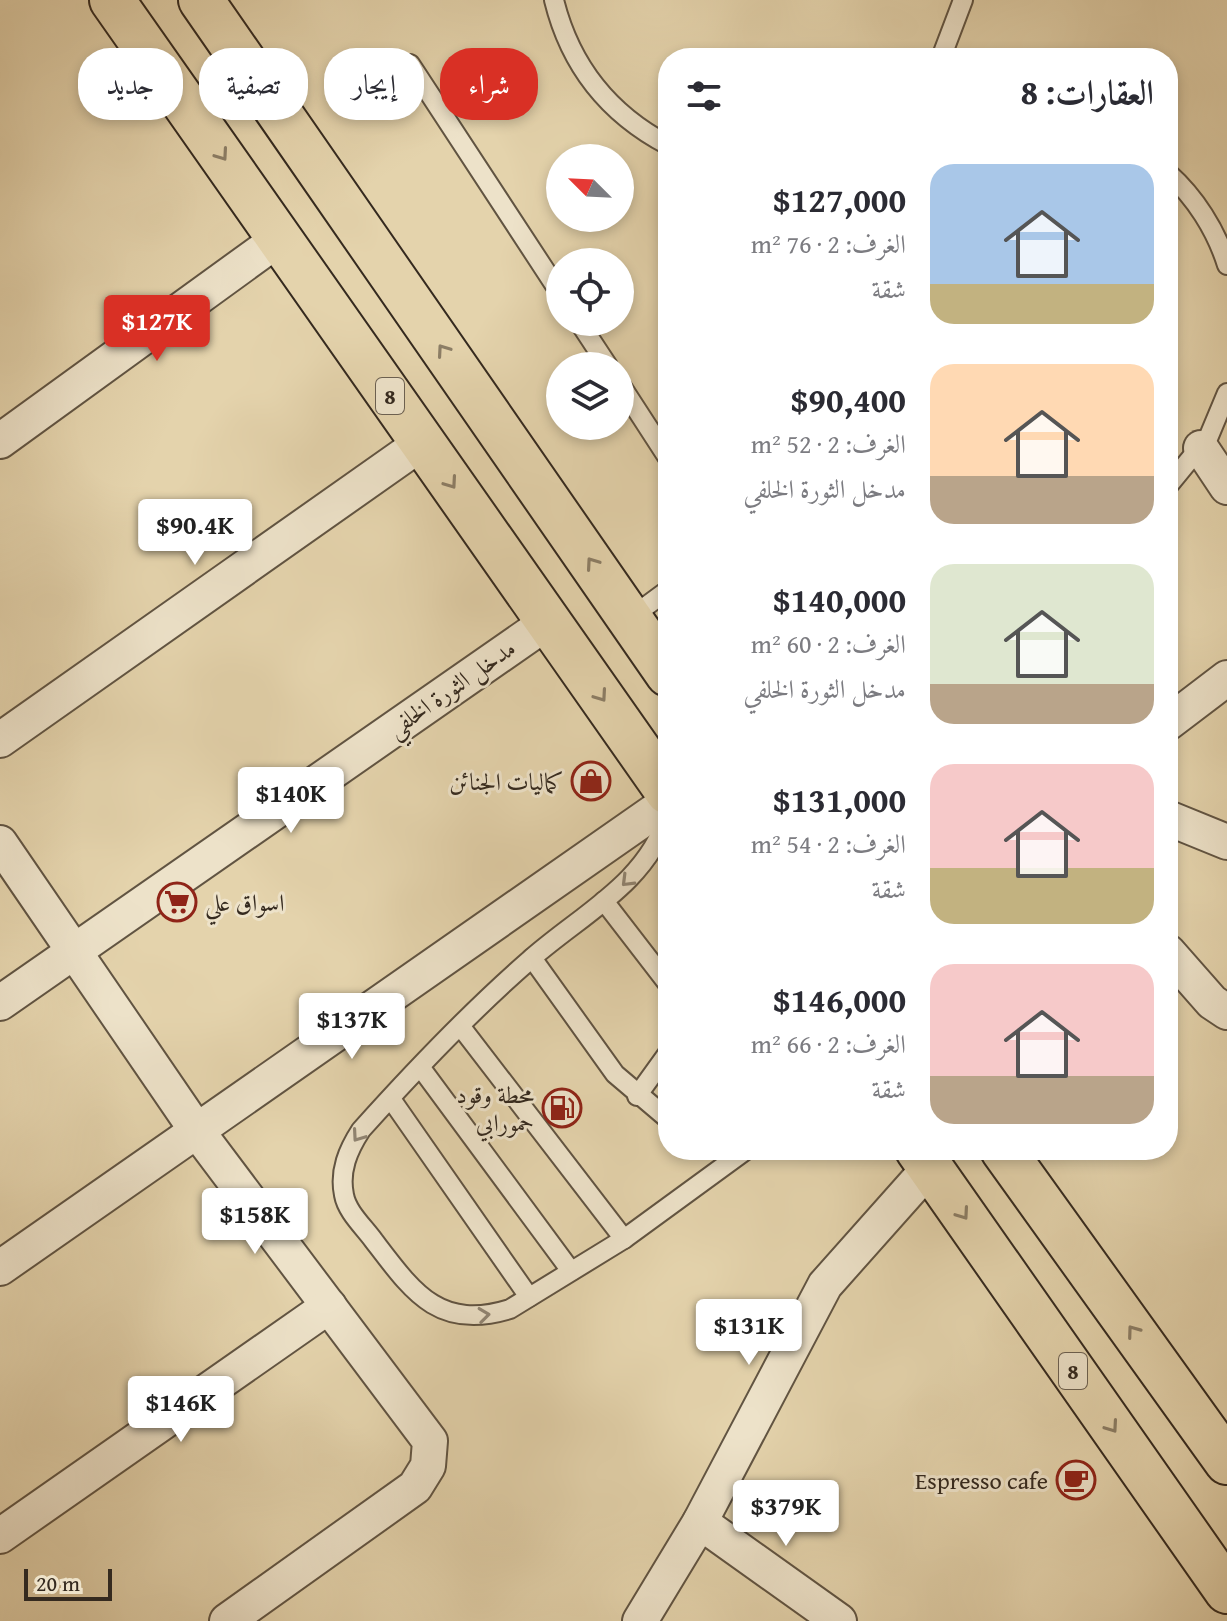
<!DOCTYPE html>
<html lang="ar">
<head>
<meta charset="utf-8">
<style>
  :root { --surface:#fff; --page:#f2f2f3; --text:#2b2b33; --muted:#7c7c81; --accent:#d93025 }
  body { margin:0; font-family:"Gentium Book Plus",Amiri,serif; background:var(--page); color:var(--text); direction:rtl; height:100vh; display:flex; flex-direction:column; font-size:30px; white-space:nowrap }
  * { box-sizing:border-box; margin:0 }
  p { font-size:26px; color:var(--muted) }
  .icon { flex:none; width:44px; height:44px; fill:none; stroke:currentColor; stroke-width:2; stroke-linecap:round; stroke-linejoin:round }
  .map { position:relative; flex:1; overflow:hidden; direction:ltr }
  .details { position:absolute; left:658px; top:48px; width:520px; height:1112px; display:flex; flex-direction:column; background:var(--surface); border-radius:32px; box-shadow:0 4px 12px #0003; direction:rtl }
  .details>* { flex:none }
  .banner { position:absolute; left:24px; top:48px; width:514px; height:72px; direction:rtl; display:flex; gap:16px }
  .needle { width:52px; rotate:294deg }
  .fabs { position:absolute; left:546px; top:144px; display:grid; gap:16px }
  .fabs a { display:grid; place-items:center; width:88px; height:88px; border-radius:50%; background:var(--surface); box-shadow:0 4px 12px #0003; font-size:40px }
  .scale { position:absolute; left:24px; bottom:20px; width:88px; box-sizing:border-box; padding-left:8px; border:4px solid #352a1f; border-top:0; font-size:22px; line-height:28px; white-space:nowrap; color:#352a1f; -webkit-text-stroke:6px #ede2c9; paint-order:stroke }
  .price { position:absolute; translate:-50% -68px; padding:0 18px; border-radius:8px; background:#fff; color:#222; font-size:26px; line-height:52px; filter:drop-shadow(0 2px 4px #0008) }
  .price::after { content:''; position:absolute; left:50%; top:48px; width:24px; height:18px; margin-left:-12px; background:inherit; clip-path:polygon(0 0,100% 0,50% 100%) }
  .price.selected { background:var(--accent); color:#fff }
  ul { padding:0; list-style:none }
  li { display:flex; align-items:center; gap:24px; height:200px; padding:0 24px }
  li span { display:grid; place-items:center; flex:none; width:224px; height:160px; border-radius:24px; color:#555 }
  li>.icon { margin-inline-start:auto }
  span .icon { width:96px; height:96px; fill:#fffc; stroke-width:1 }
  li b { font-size:34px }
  h2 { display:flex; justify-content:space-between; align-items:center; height:96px; padding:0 24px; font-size:34px }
  .tag { padding:0 28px; border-radius:32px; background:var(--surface); box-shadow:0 4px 12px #0003; font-size:28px; line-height:72px }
  .tag.selected { background:var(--accent); color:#fff }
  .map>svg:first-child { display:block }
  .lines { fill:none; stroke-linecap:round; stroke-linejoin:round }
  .lane-casing { stroke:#615442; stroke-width:22 }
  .street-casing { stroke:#615442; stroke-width:38 }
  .highway-casing { stroke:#352a1f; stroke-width:48 }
  .lane { stroke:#ede2c9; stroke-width:18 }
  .street { stroke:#ede2c9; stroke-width:34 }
  .highway { stroke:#e4d3ac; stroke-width:44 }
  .oneway { stroke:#8c7e66 }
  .oneway2 { stroke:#918674 }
  .labels { text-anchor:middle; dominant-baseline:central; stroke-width:6; stroke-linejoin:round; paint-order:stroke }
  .shield { fill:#ede2c9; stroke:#6c6152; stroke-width:2 }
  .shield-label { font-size:22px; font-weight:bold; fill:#352a1f }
  .street-label { font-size:24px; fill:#352a1f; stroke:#ede2c9 }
  .poi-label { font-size:24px; fill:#352a1f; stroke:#ede2c9; text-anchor:end }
</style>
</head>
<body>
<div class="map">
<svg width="1227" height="1621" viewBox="0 0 1227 1621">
  <rect width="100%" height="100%" fill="#e4d3ac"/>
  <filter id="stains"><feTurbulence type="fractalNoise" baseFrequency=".0025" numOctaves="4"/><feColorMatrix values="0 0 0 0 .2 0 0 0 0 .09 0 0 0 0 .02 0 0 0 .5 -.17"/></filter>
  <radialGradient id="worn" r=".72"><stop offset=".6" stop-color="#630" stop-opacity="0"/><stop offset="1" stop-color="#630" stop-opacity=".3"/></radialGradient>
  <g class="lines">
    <defs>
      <g id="lane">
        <path d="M554 0C570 65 609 114 668 145"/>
        <polyline points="941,58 963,0"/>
        <polyline points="410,64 560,293"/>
        <path d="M1168 173C1195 197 1216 230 1227 265"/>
        <polyline points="579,322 608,366"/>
        <polyline points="620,384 668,458"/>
        <polyline points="1168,486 1209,436 1227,393"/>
        <polyline points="630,618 668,590"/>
        <path d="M668 815C647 883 582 914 532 958 472 1010 414 1071 361 1130 348 1150 339 1171 344 1195 347 1212 364 1227 374 1241 413 1292 439 1331 510 1309L624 1239 746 1150"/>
        <polyline points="604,901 668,984"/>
        <polyline points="532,958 615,1074 668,1119"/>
        <polyline points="461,1027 624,1239"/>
        <polyline points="421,1068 571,1271"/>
        <polyline points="637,1096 668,1053"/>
        <polyline points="391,1099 529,1297"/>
      </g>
      <g id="street">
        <polyline points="0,441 280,238"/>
        <polyline points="1201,448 1227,487"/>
        <polyline points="1168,723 1227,678"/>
        <polyline points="0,740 423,442"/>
        <polyline points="1168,818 1227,842"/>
        <polyline points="0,843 197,1131 430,1441 428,1466 415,1487 227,1621"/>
        <polyline points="1168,952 1212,1002 1227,1012"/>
        <polyline points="0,1003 549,621"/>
        <polyline points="0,1268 668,802"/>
        <polyline points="700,1522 839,1621"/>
        <polyline points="0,1536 329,1306"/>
        <polyline points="640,1621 700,1522 825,1285 930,1167"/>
      </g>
      <g id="highway">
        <polyline points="112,0 668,792"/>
        <polyline points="201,0 668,674"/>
        <polyline points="918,1150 1227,1591"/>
        <polyline points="1003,1150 1227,1462"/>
      </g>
    </defs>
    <use href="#lane" class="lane-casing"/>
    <use href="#street" class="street-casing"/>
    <use href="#highway" class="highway-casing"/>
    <use href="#lane" class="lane"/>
    <use href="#street" class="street"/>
    <use href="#highway" class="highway"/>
  </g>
  <defs><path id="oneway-chevron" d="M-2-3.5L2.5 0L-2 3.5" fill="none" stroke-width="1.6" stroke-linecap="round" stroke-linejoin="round" transform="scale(2)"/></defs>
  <g class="oneway">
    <use href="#oneway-chevron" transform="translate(222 155) rotate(55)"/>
    <use href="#oneway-chevron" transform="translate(443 350) rotate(-125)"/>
    <use href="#oneway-chevron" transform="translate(451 483) rotate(55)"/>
    <use href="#oneway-chevron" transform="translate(592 563) rotate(-125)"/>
    <use href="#oneway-chevron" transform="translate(601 696) rotate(55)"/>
    <use href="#oneway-chevron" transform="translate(963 1214) rotate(55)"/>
    <use href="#oneway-chevron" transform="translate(1133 1331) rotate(-126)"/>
    <use href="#oneway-chevron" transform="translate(1112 1427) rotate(55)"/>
  </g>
  <g class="oneway2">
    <use href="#oneway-chevron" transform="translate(627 881) rotate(135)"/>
    <use href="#oneway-chevron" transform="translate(358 1136) rotate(125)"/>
    <use href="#oneway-chevron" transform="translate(484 1315) rotate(-7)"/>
  </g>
  <defs>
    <symbol id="shop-ring" viewBox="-11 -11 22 22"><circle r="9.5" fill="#ede2c9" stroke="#8f2418" stroke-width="1.5"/><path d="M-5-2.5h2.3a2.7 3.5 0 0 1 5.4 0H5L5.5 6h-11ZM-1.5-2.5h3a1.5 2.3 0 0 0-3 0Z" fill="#8f2418"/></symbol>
    <symbol id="supermarket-ring" viewBox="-11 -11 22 22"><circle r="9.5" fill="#ede2c9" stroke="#8f2418" stroke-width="1.5"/><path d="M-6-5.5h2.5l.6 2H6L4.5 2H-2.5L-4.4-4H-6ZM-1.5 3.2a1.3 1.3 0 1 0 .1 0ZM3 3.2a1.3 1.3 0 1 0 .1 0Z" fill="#8f2418"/></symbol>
    <symbol id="fuel-ring" viewBox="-11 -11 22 22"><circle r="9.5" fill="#ede2c9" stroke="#8f2418" stroke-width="1.5"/><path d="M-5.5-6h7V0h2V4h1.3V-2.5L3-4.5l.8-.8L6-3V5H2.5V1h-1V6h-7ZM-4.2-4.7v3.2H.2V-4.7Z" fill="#8f2418"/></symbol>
    <symbol id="cafe-ring" viewBox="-11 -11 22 22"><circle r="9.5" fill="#ede2c9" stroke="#8f2418" stroke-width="1.5"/><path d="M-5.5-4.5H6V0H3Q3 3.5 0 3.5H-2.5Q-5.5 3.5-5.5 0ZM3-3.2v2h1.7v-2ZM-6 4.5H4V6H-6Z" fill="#8f2418"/></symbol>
  </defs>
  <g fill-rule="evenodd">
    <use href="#shop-ring" x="569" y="759" width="44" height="44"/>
    <use href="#supermarket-ring" x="155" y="880" width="44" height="44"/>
    <use href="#fuel-ring" x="540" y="1086" width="44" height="44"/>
    <use href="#cafe-ring" x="1054" y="1458" width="44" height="44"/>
  </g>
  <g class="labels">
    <g class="shield">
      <rect x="376" y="378" width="28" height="36" rx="6"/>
      <rect x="1059" y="1353" width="28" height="36" rx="6"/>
    </g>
    <g class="shield-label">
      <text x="390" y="396">8</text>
      <text x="1073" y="1371">8</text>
    </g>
    <g class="street-label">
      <text transform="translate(451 688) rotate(-35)">مدخل الثورة الخلفي</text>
    </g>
    <g class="poi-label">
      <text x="563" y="781">كماليات الجنائن</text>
      <text x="205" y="902" text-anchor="start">اسواق علي</text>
      <text x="534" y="1094">محطة وقود<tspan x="534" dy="28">حمورابي</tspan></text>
      <text x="1048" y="1480">Espresso cafe</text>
    </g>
  </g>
  <rect width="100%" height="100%" filter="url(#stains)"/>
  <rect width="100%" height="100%" fill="url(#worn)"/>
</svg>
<div class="fabs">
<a><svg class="needle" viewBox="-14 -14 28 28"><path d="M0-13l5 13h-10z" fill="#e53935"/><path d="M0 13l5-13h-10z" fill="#7c7c81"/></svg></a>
<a><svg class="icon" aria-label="locate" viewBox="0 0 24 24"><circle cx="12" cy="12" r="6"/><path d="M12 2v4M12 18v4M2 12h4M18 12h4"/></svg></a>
<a><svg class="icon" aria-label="layers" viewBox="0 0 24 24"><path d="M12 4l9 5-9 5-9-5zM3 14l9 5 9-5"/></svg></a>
</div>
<div class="scale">20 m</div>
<b class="price selected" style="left:157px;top:363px">$127K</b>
<b class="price" style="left:195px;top:567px">$90.4K</b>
<b class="price" style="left:291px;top:835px">$140K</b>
<b class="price" style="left:352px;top:1061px">$137K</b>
<b class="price" style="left:255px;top:1256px">$158K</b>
<b class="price" style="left:749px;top:1367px">$131K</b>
<b class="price" style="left:181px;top:1444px">$146K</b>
<b class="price" style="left:786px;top:1548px">$379K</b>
<div class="banner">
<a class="tag selected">شراء</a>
<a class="tag">إيجار</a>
<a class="tag">تصفية</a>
<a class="tag">جديد</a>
</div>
<section class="details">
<h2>العقارات: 8<svg class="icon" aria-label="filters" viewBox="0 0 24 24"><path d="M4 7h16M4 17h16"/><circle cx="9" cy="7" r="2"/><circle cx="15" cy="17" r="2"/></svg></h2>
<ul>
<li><span style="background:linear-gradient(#a9c7e8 75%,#c2b280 0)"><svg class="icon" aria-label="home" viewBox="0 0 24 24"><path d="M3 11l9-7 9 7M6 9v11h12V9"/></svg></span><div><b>$127,000</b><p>الغرف: 2 · 76 m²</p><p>شقة</p></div></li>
<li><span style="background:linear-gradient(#ffd9b3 70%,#b9a48a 0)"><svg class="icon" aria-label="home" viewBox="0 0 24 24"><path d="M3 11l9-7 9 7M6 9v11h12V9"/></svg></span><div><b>$90,400</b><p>الغرف: 2 · 52 m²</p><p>مدخل الثورة الخلفي</p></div></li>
<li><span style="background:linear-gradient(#dfe7d0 75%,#b9a48a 0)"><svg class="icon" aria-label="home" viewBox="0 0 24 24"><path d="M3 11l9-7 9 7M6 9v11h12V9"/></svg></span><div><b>$140,000</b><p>الغرف: 2 · 60 m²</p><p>مدخل الثورة الخلفي</p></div></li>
<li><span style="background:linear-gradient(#f6c9c9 65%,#c2b280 0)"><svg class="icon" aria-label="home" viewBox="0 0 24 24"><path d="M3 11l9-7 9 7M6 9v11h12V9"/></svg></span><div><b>$131,000</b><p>الغرف: 2 · 54 m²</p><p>شقة</p></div></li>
<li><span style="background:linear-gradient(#f6c9c9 70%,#b9a48a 0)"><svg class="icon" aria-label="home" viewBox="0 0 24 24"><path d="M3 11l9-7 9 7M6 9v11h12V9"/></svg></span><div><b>$146,000</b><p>الغرف: 2 · 66 m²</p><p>شقة</p></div></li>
</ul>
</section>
</div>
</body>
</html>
